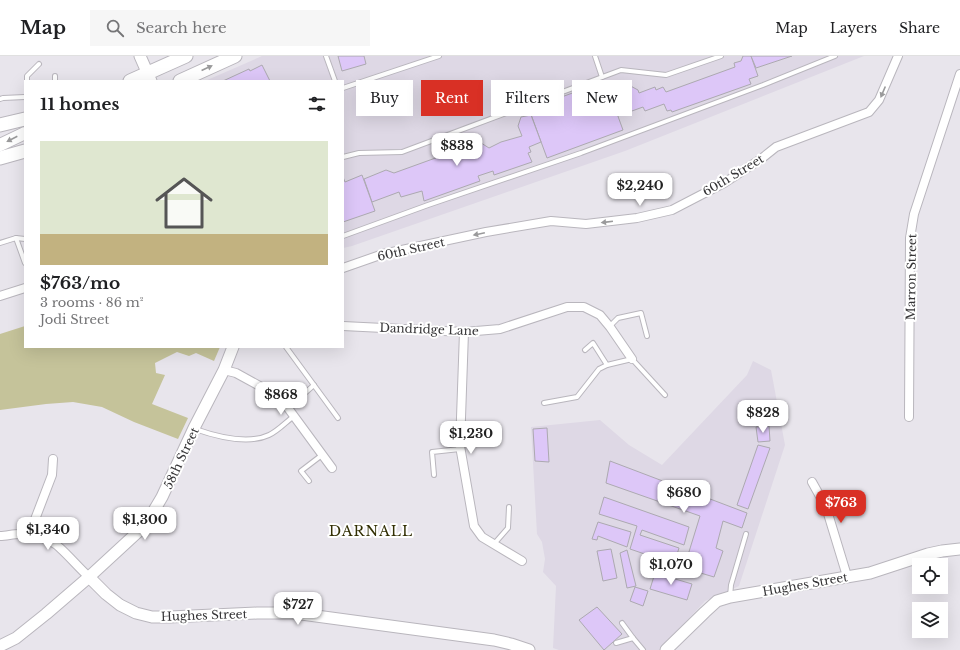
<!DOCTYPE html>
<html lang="en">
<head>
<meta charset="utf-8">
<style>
  :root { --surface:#fff; --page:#f6f6f6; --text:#202124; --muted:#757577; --line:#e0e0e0; --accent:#d93025 }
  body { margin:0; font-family:"Libre Baskerville",serif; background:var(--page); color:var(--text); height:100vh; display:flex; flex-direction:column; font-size:15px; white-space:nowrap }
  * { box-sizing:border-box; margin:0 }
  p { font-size:13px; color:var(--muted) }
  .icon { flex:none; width:22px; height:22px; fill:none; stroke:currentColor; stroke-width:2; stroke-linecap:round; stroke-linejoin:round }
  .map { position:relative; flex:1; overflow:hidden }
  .sheet { position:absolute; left:24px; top:24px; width:320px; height:268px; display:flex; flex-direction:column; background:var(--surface); border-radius:0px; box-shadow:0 4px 16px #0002 }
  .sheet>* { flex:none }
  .top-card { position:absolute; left:356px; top:24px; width:380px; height:36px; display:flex; gap:8px }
  .controls { position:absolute; left:912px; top:502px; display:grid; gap:8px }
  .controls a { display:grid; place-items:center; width:36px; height:36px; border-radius:0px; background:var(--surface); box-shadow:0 4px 16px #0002; font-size:20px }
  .price { position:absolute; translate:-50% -34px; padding:0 9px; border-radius:8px; background:#fff; color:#222; font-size:13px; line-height:26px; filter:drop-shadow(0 1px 2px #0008) }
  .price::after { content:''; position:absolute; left:50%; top:24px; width:12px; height:9px; margin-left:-6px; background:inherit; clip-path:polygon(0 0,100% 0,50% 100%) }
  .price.current { background:var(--accent); color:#fff }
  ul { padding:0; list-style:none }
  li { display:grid; align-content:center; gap:8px; height:212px; padding:0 16px }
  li+li { border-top:1px solid var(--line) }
  li span { display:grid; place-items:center; height:124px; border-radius:0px; color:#555 }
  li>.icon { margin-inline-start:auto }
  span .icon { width:72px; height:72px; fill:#fffc; stroke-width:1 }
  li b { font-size:17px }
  h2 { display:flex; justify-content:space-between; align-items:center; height:48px; padding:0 16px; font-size:17px }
  .pill { padding:0 14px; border-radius:0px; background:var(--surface); box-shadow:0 4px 16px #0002; font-size:14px; line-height:36px }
  .pill.current { background:var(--accent); color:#fff }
  header { display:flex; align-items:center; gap:24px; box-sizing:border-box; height:56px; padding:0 20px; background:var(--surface); border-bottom:1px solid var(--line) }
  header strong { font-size:19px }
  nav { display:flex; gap:22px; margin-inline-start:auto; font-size:14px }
  .search { width:280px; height:36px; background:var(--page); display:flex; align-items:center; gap:10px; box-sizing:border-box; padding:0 14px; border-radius:0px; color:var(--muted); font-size:15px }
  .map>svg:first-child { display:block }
  .built { fill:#ded8e5 }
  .green { fill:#c5c39a }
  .building { fill:#ddc7f8; stroke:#aca9b0 }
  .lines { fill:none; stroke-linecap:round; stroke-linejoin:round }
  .service-casing { stroke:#b9b6bd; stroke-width:6 }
  .minor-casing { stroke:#b9b6bd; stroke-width:10 }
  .tertiary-casing { stroke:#b9b6bd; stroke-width:13 }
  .secondary-casing { stroke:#b9b6bd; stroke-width:14 }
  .primary-casing { stroke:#b9b6bd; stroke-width:15 }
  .service { stroke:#fff; stroke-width:4 }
  .minor { stroke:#fff; stroke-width:8 }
  .tertiary { stroke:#fff; stroke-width:11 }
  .secondary { stroke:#fff; stroke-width:12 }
  .primary { stroke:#fff; stroke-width:13 }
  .oneway { fill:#9a9a9b }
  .labels { text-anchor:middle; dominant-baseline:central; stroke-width:4; stroke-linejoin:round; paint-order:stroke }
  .street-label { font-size:12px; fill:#363537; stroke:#fff }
  .quarter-label { font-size:14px; letter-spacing:1px; fill:#322f04; stroke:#fff }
</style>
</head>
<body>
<header>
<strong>Map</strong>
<div class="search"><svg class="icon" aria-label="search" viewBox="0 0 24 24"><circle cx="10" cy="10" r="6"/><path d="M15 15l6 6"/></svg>Search here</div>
<nav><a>Map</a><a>Layers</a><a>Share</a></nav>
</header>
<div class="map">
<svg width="960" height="594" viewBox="0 0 960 594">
  <rect width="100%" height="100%" fill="#e8e5ec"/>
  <g class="built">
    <polygon points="262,0 864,0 625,95 352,190 343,192 343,25 205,25"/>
    <polygon points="753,305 771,314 785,389 739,530 705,545 660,594 559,594 553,592 556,530 543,516 545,503 542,486 537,478 531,371 600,364 629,389 662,409 747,319"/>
  </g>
  <polygon class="green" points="25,270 25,291 220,291 214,305 196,297 189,300 177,296 155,307 156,317 165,319 152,348 188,362 178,383 134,366 102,351 73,346 46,348 0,354 0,278"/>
  <g class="building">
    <polygon points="338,0 364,0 366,8 342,15"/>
    <polygon points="743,0 751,0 758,20 749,23 751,28 672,56 671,54 667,55 664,48 645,55 643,51 618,60 609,33 625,27 638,34 639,37 655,31 656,34 663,31 666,36 735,11 734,7 741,5"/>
    <polygon points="751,0 792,0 756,12"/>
    <polygon points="262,9 270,25 223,25 249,13 250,15"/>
    <polygon points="605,25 623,74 547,102 529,53"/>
    <polygon points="531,59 541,86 529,91 531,96 528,97 532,106 494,119 493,115 478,120 480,125 424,145 422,135 401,141 399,136 372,146 364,123 386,114 394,117 477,87 478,85 489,92 501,86 522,80 518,70 521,61"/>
    <polygon points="362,119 375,155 343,166 343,121 345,126"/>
    <polygon points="769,370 770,385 758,386 756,371"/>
    <polygon points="547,372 549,406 535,405 533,373"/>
    <polygon points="758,389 770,392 748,453 737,449"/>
    <polygon points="610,405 747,457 742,472 723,465 716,492 723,495 714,521 684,512 700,460 606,427"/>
    <polygon points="604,441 689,471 684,489 642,474 640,479 679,492 674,508 630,493 637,470 599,458"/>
    <polygon points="598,466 631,476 627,491 598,480 597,484 592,483"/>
    <polygon points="611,493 617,522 603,525 597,495"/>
    <polygon points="627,494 636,530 627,532 620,497"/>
    <polygon points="655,517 692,528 687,544 650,533"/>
    <polygon points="635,531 648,535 643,550 630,545"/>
    <polygon points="597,551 622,578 604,594 579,564"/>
  </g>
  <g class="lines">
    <defs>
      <g id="service">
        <polyline points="326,0 335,25"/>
        <polyline points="595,0 602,21"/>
        <polyline points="55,20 55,25"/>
        <polyline points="27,25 27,20 39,8"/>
        <polyline points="343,32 439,0"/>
        <polyline points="0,43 3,42 25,41"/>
        <polyline points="343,101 359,97 402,96 621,14 666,19 721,0"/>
        <polyline points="343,180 428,149 581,97 763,29 835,0"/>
        <polyline points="16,182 25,207"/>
        <polyline points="0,187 16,182 25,183"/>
        <polyline points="610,270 618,262 641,257 647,280"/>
        <polyline points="286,291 338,362"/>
        <polyline points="585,294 593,287 607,309 632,303 665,339"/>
        <polyline points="544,347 577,341 599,313 607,309"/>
        <polyline points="288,352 314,329"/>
        <path d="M195 373C215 380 248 389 269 379 278 375 286 366 294 360"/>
        <polyline points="434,419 432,396 460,393"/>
        <polyline points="309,425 301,415 322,399"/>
        <polyline points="494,488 508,472 509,451"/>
        <polyline points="730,541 731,529 746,478"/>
        <polyline points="622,567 633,582 643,594"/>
        <polyline points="616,587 633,582"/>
      </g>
      <g id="minor">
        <polyline points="343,212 383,198 486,176 551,165 586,168 637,162 672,154 724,127 761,103 776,91 869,56 879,44 898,0"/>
        <polyline points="0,240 25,232"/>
        <polyline points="343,270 464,276 500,273 567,251 584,251 600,259 610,271 632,303"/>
        <polyline points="464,276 460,390 474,470 482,481 522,505"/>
        <polyline points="224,314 236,317 265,333 288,352 332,412"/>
        <polyline points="909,361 910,182 914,158 960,18"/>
        <polyline points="812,426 826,451 847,520"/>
        <polyline points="31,479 34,466 52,419 53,403"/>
        <path d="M0 480C6 480 13 478 19 478 32 478 50 482 60 492 70 501 79 512 89 521"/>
      </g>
      <g id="tertiary">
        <polyline points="140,0 151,25"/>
        <polyline points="89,521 106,538 120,549 136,557 152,561 170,561 257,557 294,557 494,584 511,588 529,594"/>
        <polyline points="0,590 16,582 46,558 89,521 140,474 149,463 162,441 194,372 224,314 233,291"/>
        <polyline points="666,594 705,556 717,545 730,541 870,517 928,498 942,495 960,493"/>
      </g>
      <polyline id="secondary" points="0,89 25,77"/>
      <g id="primary">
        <polyline points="130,25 186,0"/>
        <polyline points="180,25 235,0"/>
        <polyline points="0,69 25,63"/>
        <polyline points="0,102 25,95"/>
      </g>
    </defs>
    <use href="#service" class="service-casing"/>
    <use href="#minor" class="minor-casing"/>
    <use href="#tertiary" class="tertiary-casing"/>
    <use href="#secondary" class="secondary-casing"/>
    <use href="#primary" class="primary-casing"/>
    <use href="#service" class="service"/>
    <use href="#minor" class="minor"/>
    <use href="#tertiary" class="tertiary"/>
    <use href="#secondary" class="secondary"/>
    <use href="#primary" class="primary"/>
  </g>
  <defs><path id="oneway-solid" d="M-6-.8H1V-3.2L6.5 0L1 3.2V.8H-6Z"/></defs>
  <g class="oneway">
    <use href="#oneway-solid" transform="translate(207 12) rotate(-25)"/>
    <use href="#oneway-solid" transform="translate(883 36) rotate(113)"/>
    <use href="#oneway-solid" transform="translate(12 83) rotate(153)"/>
    <use href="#oneway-solid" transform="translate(607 166) rotate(173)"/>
    <use href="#oneway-solid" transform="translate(479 178) rotate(168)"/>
  </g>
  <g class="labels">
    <g class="street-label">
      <text transform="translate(733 119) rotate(-31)">60th Street</text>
      <text transform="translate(411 193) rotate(-13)">60th Street</text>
      <text transform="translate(911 221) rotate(-89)">Marron Street</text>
      <text transform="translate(429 273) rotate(2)">Dandridge Lane</text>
      <text transform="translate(181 402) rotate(-65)">58th Street</text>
      <text transform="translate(805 528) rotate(-10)">Hughes Street</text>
      <text transform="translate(204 559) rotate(-2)">Hughes Street</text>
    </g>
    <g class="quarter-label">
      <text x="371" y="475">DARNALL</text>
    </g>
  </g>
</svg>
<div class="controls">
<a><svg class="icon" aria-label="locate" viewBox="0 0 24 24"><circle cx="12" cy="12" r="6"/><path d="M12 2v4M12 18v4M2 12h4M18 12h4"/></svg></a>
<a><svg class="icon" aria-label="layers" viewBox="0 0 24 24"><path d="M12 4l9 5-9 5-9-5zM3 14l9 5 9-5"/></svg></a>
</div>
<b class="price" style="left:457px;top:111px">$838</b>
<b class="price" style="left:640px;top:151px">$2,240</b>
<b class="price" style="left:281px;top:360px">$868</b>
<b class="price" style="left:763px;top:378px">$828</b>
<b class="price" style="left:471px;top:399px">$1,230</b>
<b class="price" style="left:684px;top:458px">$680</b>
<b class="price current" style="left:841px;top:468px">$763</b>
<b class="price" style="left:145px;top:485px">$1,300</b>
<b class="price" style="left:48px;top:495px">$1,340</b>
<b class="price" style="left:671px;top:530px">$1,070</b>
<b class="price" style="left:298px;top:570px">$727</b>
<div class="top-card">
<a class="pill">Buy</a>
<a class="pill current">Rent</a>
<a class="pill">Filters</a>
<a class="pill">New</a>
</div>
<section class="sheet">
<h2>11 homes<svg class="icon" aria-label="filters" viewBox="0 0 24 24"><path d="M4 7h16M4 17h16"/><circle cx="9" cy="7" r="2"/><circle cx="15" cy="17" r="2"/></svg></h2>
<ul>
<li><span style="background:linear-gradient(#dfe7d0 75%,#c2b280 0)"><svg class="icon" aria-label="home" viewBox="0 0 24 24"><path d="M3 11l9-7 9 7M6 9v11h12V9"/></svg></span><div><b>$763/mo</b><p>3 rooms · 86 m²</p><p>Jodi Street</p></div></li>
</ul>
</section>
</div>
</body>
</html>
